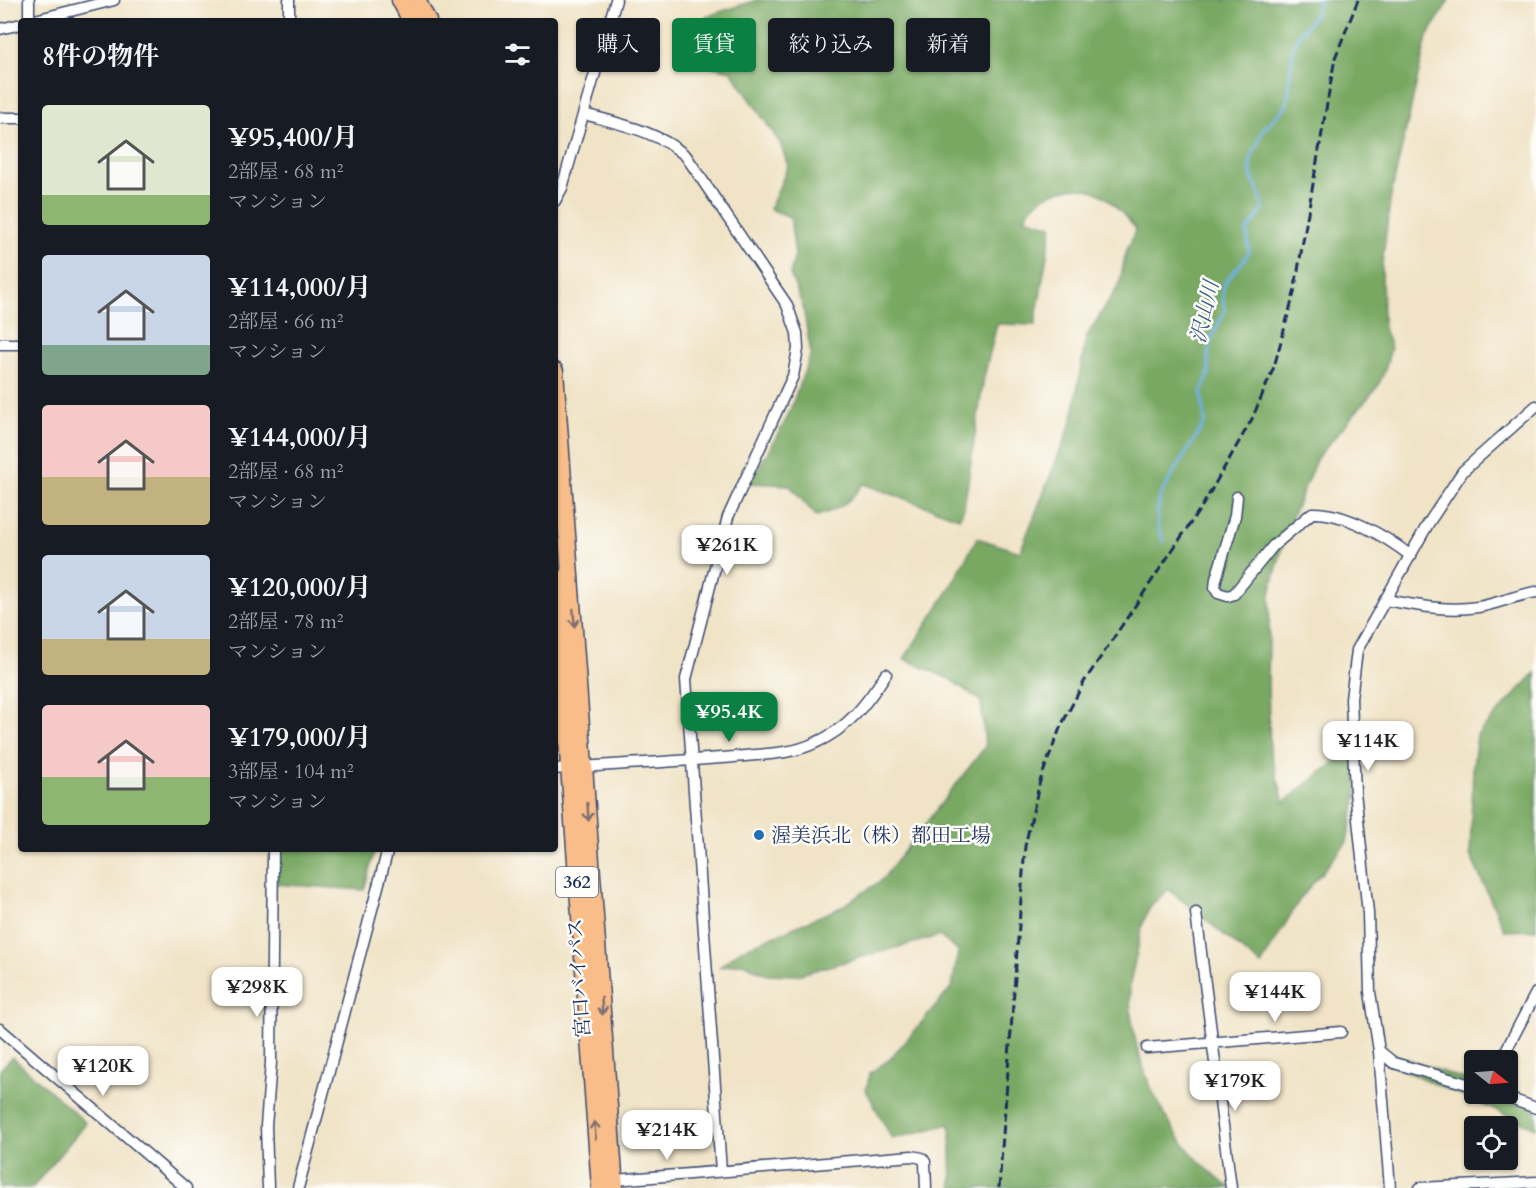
<!DOCTYPE html>
<html lang="ja">
<head>
<meta charset="utf-8">
<style>
  :root { --surface:#171b24; --page:#20242c; --text:#f1f3f6; --muted:#9ea1a6; --accent:#0b8043 }
  body { margin:0; font-family:Cardo,"Noto Serif JP",serif; background:var(--page); color:var(--text); height:100vh; display:flex; flex-direction:column; font-size:22px; white-space:nowrap }
  * { box-sizing:border-box; margin:0 }
  p { font-size:20px; color:var(--muted) }
  .icon { flex:none; width:33px; height:33px; fill:none; stroke:currentColor; stroke-width:2; stroke-linecap:round; stroke-linejoin:round }
  .map { position:relative; flex:1; overflow:hidden }
  .details { position:absolute; left:18px; top:18px; width:540px; height:834px; display:flex; flex-direction:column; background:var(--surface); border-radius:6px; box-shadow:0 2px 4px #0004 }
  .details>* { flex:none }
  .top-card { position:absolute; left:576px; top:18px; width:570px; height:54px; display:flex; gap:12px }
  .needle { width:39px; rotate:107deg }
  .fabs { position:absolute; left:1464px; top:1050px; display:grid; gap:12px }
  .fabs a { display:grid; place-items:center; width:54px; height:54px; border-radius:6px; background:var(--surface); box-shadow:0 2px 4px #0004; font-size:30px }
  .price { position:absolute; translate:-50% -51px; padding:0 14px; border-radius:12px; background:#fff; color:#222; font-size:20px; line-height:39px; filter:drop-shadow(0 2px 3px #0008) }
  .price::after { content:''; position:absolute; left:50%; top:36px; width:18px; height:14px; margin-left:-9px; background:inherit; clip-path:polygon(0 0,100% 0,50% 100%) }
  .price.selected { background:var(--accent); color:#fff }
  ul { padding:0; list-style:none }
  li { display:flex; align-items:center; gap:18px; height:150px; padding:0 24px }
  li span { display:grid; place-items:center; flex:none; width:168px; height:120px; border-radius:6px; color:#555 }
  li>.icon { margin-inline-start:auto }
  span .icon { width:72px; height:72px; fill:#fffc; stroke-width:1 }
  li b { font-size:26px }
  h2 { display:flex; justify-content:space-between; align-items:center; height:72px; padding:0 24px; font-size:26px }
  .pill { padding:0 21px; border-radius:6px; background:var(--surface); box-shadow:0 2px 4px #0004; font-size:21px; line-height:54px }
  .pill.selected { background:var(--accent); color:#fff }
  .map>svg:first-child { display:block }
  .forest { fill:#78a862; stroke:#4a6c60; stroke-width:1.5 }
  .lines { fill:none; stroke-linecap:round; stroke-linejoin:round }
  .stream { stroke:#6fb0e3; stroke-width:3 }
  .minor-casing { stroke:#3b4a6e; stroke-width:13 }
  .highway-casing { stroke:#3b4a6e; stroke-width:19 }
  .minor { stroke:#fff; stroke-width:10 }
  .highway { stroke:#f8bd89; stroke-width:16 }
  .rail { stroke:#1b2f5e; stroke-width:3; stroke-dasharray:9 4.5; stroke-linecap:butt }
  .oneway { stroke:#7e6f71 }
  .poi-dot { fill:#1f6fb2; stroke:#fdfcf7; stroke-width:2 }
  .labels { text-anchor:middle; dominant-baseline:central; stroke-width:5; stroke-linejoin:round; paint-order:stroke }
  .shield { fill:#fdfcf7; stroke:#5f6c8c; stroke-width:1.5 }
  .shield-label { font-size:18px; font-weight:bold; fill:#1b2f5e }
  .poi-label { font-size:20px; fill:#1b2f5e; stroke:#fdfcf7; text-anchor:start }
  .street-label { font-size:20px; fill:#1b2f5e; stroke:#fdfcf7 }
  .water-label { font-size:21px; font-style:italic; fill:#385c8d; stroke:#fdfcf7 }
</style>
</head>
<body>
<div class="map">
<svg width="1536" height="1188" viewBox="0 0 1536 1188">
  <rect width="100%" height="100%" fill="#fdfcf7"/>
  <filter id="ink" filterUnits="userSpaceOnUse"><feTurbulence type="fractalNoise" baseFrequency=".0167" numOctaves="2"/><feDisplacementMap in="SourceGraphic" scale="12" xChannelSelector="R" yChannelSelector="G"/><feConvolveMatrix kernelMatrix="1 2 1 2 8 2 1 2 1" color-interpolation-filters="sRGB"/></filter>
  <filter id="wash" filterUnits="userSpaceOnUse"><feTurbulence type="fractalNoise" baseFrequency=".008" numOctaves="4" result="noise"/><feDisplacementMap in="SourceGraphic" scale="24" xChannelSelector="R" yChannelSelector="G"/><feGaussianBlur stdDeviation="1.35" result="paint"/><feColorMatrix in="noise" values="0 0 0 0 0 0 0 0 0 0 0 0 0 0 0 0 0 1.4 0 .05"/><feComposite in="paint" operator="in"/></filter>
  <g filter="url(#wash)">
    <rect width="100%" height="100%" fill="#f0e3c6"/>
    <g class="forest">
      <path d="M756 0H1449L1427 37 1391 195 1382 265 1383 325 1391 348 1385 370 1378 386 1317 458 1287 529 1270 594 1268 683 1270 750 1284 802 1353 748 1358 792 1347 842 1300 899 1261 965 1168 889C1164 895 1157 899 1152 905 1142 918 1140 937 1137 952 1135 964 1130 976 1130 988 1129 1062 1169 1146 1231 1188H952L950 1124 892 1139 866 1090 870 1073 890 1059 952 987 958 951 939 936 797 975 766 974 743 963 719 967 741 950 841 907 881 881 985 747 981 701 949 679 904 659 947 593 977 538 1020 552 1072 421 1086 337 1119 285 1126 252 1136 229C1125 217 1110 197 1094 191 1071 182 1034 195 1025 218L1052 226 1035 325 997 324 984 377 964 508 959 518 863 484C850 502 838 511 816 516L789 485 750 483 787 418 811 354 803 307 790 274 795 255 790 217 770 209 788 166 780 143 731 71 698 63 695 40 707 16Z"/>
      <polygon points="1536,672 1536,930 1505,931 1470,855 1473,766 1477,735"/>
      <polygon points="278,849 375,849 364,890 276,884"/>
      <polygon points="1385,1051 1474,1083 1474,1094 1504,1094 1536,1105 1536,1128 1385,1062"/>
      <polygon points="12,1057 86,1123 32,1188 0,1188 0,1070"/>
    </g>
    <g class="lines">
      <path class="stream" d="M1164 542 1158 528 1157 515 1160 496 1205 422 1201 392 1209 374 1208 355 1213 335 1225 311C1216 275 1235 278 1249 252L1247 231 1263 210 1260 194 1251 176 1250 161 1263 130 1287 105 1293 48 1298 36 1315 14 1319 0"/>
    </g>
  </g>
  <g filter="url(#ink)">
    <g class="lines">
      <defs>
        <g id="minor">
          <polyline points="29,21 29,0"/>
          <polyline points="31,21 114,0"/>
          <polyline points="289,21 289,0"/>
          <polyline points="0,29 21,24"/>
          <path d="M584 114C620 124 657 131 686 156L787 305 797 333 798 349 793 376 728 517 686 679 721 1171"/>
          <polyline points="0,118 21,118"/>
          <polyline points="555,201 562,188 616,0"/>
          <polyline points="0,344 21,344"/>
          <path d="M1237 497 1235 516 1216 579 1215 588 1218 593 1228 596 1234 594 1273 546 1312 513C1345 512 1385 536 1411 556"/>
          <path d="M1385 600C1416 605 1446 612 1478 607 1497 604 1516 595 1536 592"/>
          <path d="M555 769C615 764 674 762 734 757 761 754 790 755 815 743 848 729 867 703 886 674"/>
          <polyline points="1196,913 1231,1188"/>
          <polyline points="0,1029 186,1188"/>
          <polyline points="1147,1048 1341,1032"/>
          <polyline points="1379,1051 1394,1063 1474,1086"/>
          <polyline points="1501,1060 1536,993"/>
          <polyline points="1497,1094 1536,1108"/>
          <polyline points="615,1180 912,1156 922,1158 925,1162 926,1188"/>
          <polyline points="268,1188 266,1126 271,1062 273,849"/>
          <polyline points="298,1188 388,849"/>
          <polyline points="1390,1188 1379,1051 1370,992 1368,913 1355,792 1351,699 1357,650 1428,524 1463,471 1536,406"/>
          <polyline points="1420,1188 1536,1182"/>
        </g>
        <g id="highway">
          <polyline points="400,0 411,21"/>
          <polyline points="417,0 428,21"/>
          <polyline points="555,371 615,1188"/>
          <polyline points="555,576 600,1188"/>
        </g>
      </defs>
      <use href="#minor" class="minor-casing"/>
      <use href="#highway" class="highway-casing"/>
      <use href="#minor" class="minor"/>
      <use href="#highway" class="highway"/>
      <polyline class="rail" points="999,1188 1025,846 1040,781 1060,728 1084,682 1204,503 1252,419 1274,367 1294,293 1335,58 1358,0"/>
    </g>
    <defs><path id="oneway-shaft" d="M-6 0H5M1.5-3L5.5 0L1.5 3" fill="none" stroke-width="1.6" stroke-linecap="round" stroke-linejoin="round" transform="scale(1.5)"/></defs>
    <g class="oneway">
      <use href="#oneway-shaft" transform="translate(574 618) rotate(86)"/>
      <use href="#oneway-shaft" transform="translate(588 812) rotate(86)"/>
      <use href="#oneway-shaft" transform="translate(602 1006) rotate(86)"/>
      <use href="#oneway-shaft" transform="translate(595 1130) rotate(-95)"/>
    </g>
  </g>
  <circle class="poi-dot" cx="759" cy="835" r="6"/>
  <g class="labels">
    <rect class="shield" x="556" y="867" width="42" height="30" rx="4.5"/>
    <g class="shield-label">
      <text x="577" y="882">362</text>
    </g>
    <g class="poi-label">
      <text x="771" y="835">渥美浜北（株）都田工場</text>
    </g>
    <g class="street-label">
      <text transform="translate(579 978) rotate(-94)">宮口バイパス</text>
    </g>
    <g class="water-label">
      <text transform="translate(1205 312) rotate(-77)">沢山川</text>
    </g>
  </g>
</svg>
<div class="fabs">
<a><svg class="needle" viewBox="-14 -14 28 28"><path d="M0-13l5 13h-10z" fill="#e53935"/><path d="M0 13l5-13h-10z" fill="#9ea1a6"/></svg></a>
<a><svg class="icon" aria-label="locate" viewBox="0 0 24 24"><circle cx="12" cy="12" r="6"/><path d="M12 2v4M12 18v4M2 12h4M18 12h4"/></svg></a>
</div>
<b class="price" style="left:727px;top:576px">¥261K</b>
<b class="price selected" style="left:729px;top:743px">¥95.4K</b>
<b class="price" style="left:1368px;top:772px">¥114K</b>
<b class="price" style="left:257px;top:1018px">¥298K</b>
<b class="price" style="left:1275px;top:1023px">¥144K</b>
<b class="price" style="left:103px;top:1097px">¥120K</b>
<b class="price" style="left:1235px;top:1112px">¥179K</b>
<b class="price" style="left:667px;top:1161px">¥214K</b>
<div class="top-card">
<a class="pill">購入</a>
<a class="pill selected">賃貸</a>
<a class="pill">絞り込み</a>
<a class="pill">新着</a>
</div>
<section class="details">
<h2>8件の物件<svg class="icon" aria-label="filters" viewBox="0 0 24 24"><path d="M4 7h16M4 17h16"/><circle cx="9" cy="7" r="2"/><circle cx="15" cy="17" r="2"/></svg></h2>
<ul>
<li><span style="background:linear-gradient(#dfe7d0 75%,#8fb573 0)"><svg class="icon" aria-label="home" viewBox="0 0 24 24"><path d="M3 11l9-7 9 7M6 9v11h12V9"/></svg></span><div><b>¥95,400/月</b><p>2部屋 · 68 m²</p><p>マンション</p></div></li>
<li><span style="background:linear-gradient(#c9d6e8 75%,#7fa58c 0)"><svg class="icon" aria-label="home" viewBox="0 0 24 24"><path d="M3 11l9-7 9 7M6 9v11h12V9"/></svg></span><div><b>¥114,000/月</b><p>2部屋 · 66 m²</p><p>マンション</p></div></li>
<li><span style="background:linear-gradient(#f6c9c9 60%,#c2b280 0)"><svg class="icon" aria-label="home" viewBox="0 0 24 24"><path d="M3 11l9-7 9 7M6 9v11h12V9"/></svg></span><div><b>¥144,000/月</b><p>2部屋 · 68 m²</p><p>マンション</p></div></li>
<li><span style="background:linear-gradient(#c9d6e8 70%,#c2b280 0)"><svg class="icon" aria-label="home" viewBox="0 0 24 24"><path d="M3 11l9-7 9 7M6 9v11h12V9"/></svg></span><div><b>¥120,000/月</b><p>2部屋 · 78 m²</p><p>マンション</p></div></li>
<li><span style="background:linear-gradient(#f6c9c9 60%,#8fb573 0)"><svg class="icon" aria-label="home" viewBox="0 0 24 24"><path d="M3 11l9-7 9 7M6 9v11h12V9"/></svg></span><div><b>¥179,000/月</b><p>3部屋 · 104 m²</p><p>マンション</p></div></li>
</ul>
</section>
</div>
</body>
</html>
